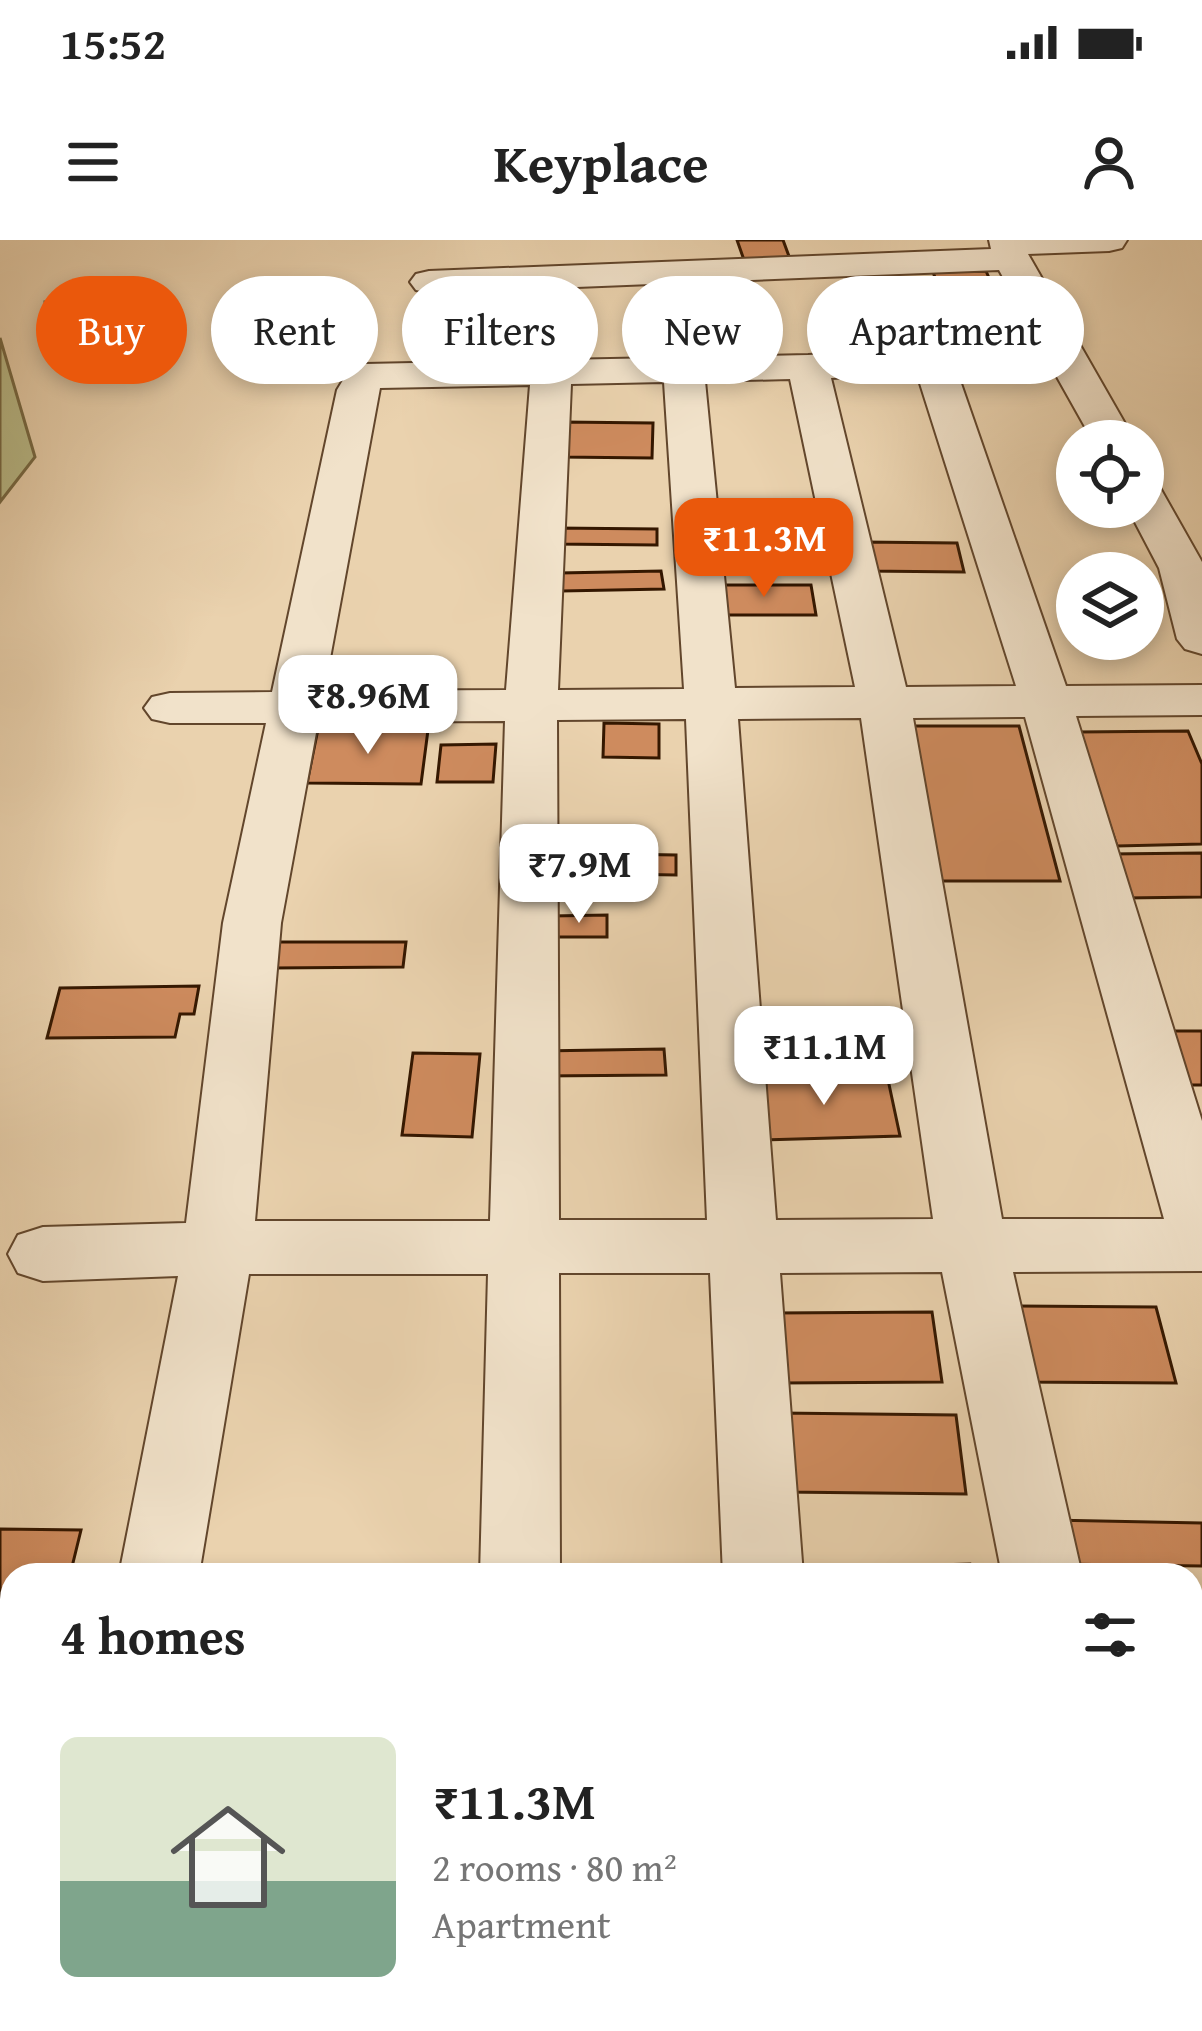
<!DOCTYPE html>
<html lang="en">
<head>
<meta charset="utf-8">
<style>
  :root { --surface:#fff; --page:#f6f6f6; --text:#222; --muted:#767676; --line:#e0e0e0; --accent:#ea580c }
  body { margin:0; font-family:"Gentium Book Plus",serif; background:var(--page); color:var(--text); height:100vh; display:flex; flex-direction:column; font-size:45px; white-space:nowrap }
  * { box-sizing:border-box; margin:0 }
  p { font-size:39px; color:var(--muted) }
  .icon { flex:none; width:66px; height:66px; fill:none; stroke:currentColor; stroke-width:2; stroke-linecap:round; stroke-linejoin:round }
  .map { position:relative; flex:1; overflow:hidden }
  .panel { position:absolute; left:0px; top:1323px; width:1203px; height:468px; display:flex; flex-direction:column; background:var(--surface); border-radius:36px 36px 0 0; box-shadow:0 6px 18px #0003 }
  .panel>* { flex:none }
  .top-card { position:absolute; left:36px; top:36px; width:1131px; height:108px; display:flex; gap:24px }
  .controls { position:absolute; left:1056px; top:180px; display:grid; gap:24px }
  .controls a { display:grid; place-items:center; width:108px; height:108px; border-radius:50%; background:var(--surface); box-shadow:0 6px 18px #0003; font-size:60px }
  .price { position:absolute; translate:-50% -102px; padding:0 27px; border-radius:24px; background:#fff; color:#222; font-size:39px; line-height:78px; filter:drop-shadow(0 3px 6px #0008) }
  .price::after { content:''; position:absolute; left:50%; top:72px; width:36px; height:27px; margin-left:-18px; background:inherit; clip-path:polygon(0 0,100% 0,50% 100%) }
  .price.active { background:var(--accent); color:#fff }
  ul { padding:0; list-style:none }
  li { display:flex; align-items:center; gap:36px; height:300px; padding:0 60px }
  li+li { border-top:3px solid var(--line) }
  li span { display:grid; place-items:center; flex:none; width:336px; height:240px; border-radius:18px; color:#555 }
  li>.icon { margin-inline-start:auto }
  span .icon { width:144px; height:144px; fill:#fffc; stroke-width:1 }
  li b { font-size:51px }
  h2 { display:flex; justify-content:space-between; align-items:center; height:144px; padding:0 60px; font-size:51px }
  .pill { padding:0 42px; border-radius:54px; background:var(--surface); box-shadow:0 6px 18px #0003; font-size:42px; line-height:108px }
  .pill.active { background:var(--accent); color:#fff }
  .status { display:flex; justify-content:space-between; align-items:center; height:84px; padding:0 60px; background:var(--surface); direction:ltr }
  .status svg { height:33px; fill:currentColor }
  header { display:flex; justify-content:space-between; align-items:center; height:156px; padding:0 60px; background:var(--surface); font-size:54px; font-weight:600 }
  .map>svg:first-child { display:block }
  .green { fill:#b9bb89; stroke:#766944; stroke-width:3 }
  .building { fill:#ce8b5e; stroke:#341700; stroke-width:3 }
  .lines { fill:none; stroke-linecap:round; stroke-linejoin:round }
  .minor-casing { stroke:#62462c; stroke-width:4 }
  .minor { fill:#f1e2ca; fill-rule:evenodd }
</style>
</head>
<body>
<div class="status"><b>15:52</b><svg viewBox="0 0 49 12"><path d="M0 12V9h3v3zM5 12V6h3v6zM10 12V3h3v9zM15 12V0h3v12zM26 1h20v11H26zM47 4h2v5h-2z"/></svg></div>
<header><svg class="icon" aria-label="menu" viewBox="0 0 24 24"><path d="M4 6h16M4 12h16M4 18h16"/></svg>Keyplace<svg class="icon" aria-label="person" viewBox="0 0 24 24"><circle cx="12" cy="8" r="4"/><path d="M4 21q1-7 8-7t8 7"/></svg></header>
<div class="map">
<svg width="1202" height="1791" viewBox="0 0 1202 1791">
  <rect width="100%" height="100%" fill="#ead2ae"/>
  <filter id="stains"><feTurbulence type="fractalNoise" baseFrequency=".00167" numOctaves="4"/><feColorMatrix values="0 0 0 0 .2 0 0 0 0 .09 0 0 0 0 .02 0 0 0 .5 -.17"/></filter>
  <radialGradient id="worn" r=".72"><stop offset=".6" stop-color="#630" stop-opacity="0"/><stop offset="1" stop-color="#630" stop-opacity=".3"/></radialGradient>
  <g class="green">
    <polygon points="103,59 98,103 49,107 45,62"/>
    <polygon points="0,98 35,217 0,262"/>
  </g>
  <g class="building">
    <polygon points="737,0 783,0 790,19 744,20"/>
    <polygon points="986,31 1003,70 947,71 933,32"/>
    <polygon points="563,182 653,183 652,218 561,217"/>
    <polygon points="555,288 657,289 657,305 553,304"/>
    <polygon points="862,302 957,303 964,332 866,331"/>
    <polygon points="661,331 664,349 562,351 560,333"/>
    <polygon points="713,345 811,345 816,375 716,375"/>
    <polygon points="604,483 659,484 659,518 603,517"/>
    <polygon points="905,486 1019,486 1060,641 934,641"/>
    <polygon points="318,489 428,490 421,544 307,543"/>
    <polygon points="1188,491 1202,524 1202,604 1117,606 1078,492"/>
    <polygon points="496,504 493,542 437,542 441,505"/>
    <polygon points="555,613 676,615 676,635 554,633"/>
    <polygon points="1202,613 1202,657 1125,658 1110,614"/>
    <polygon points="607,675 607,697 551,697 551,676"/>
    <polygon points="277,702 406,702 403,727 273,728"/>
    <polygon points="199,746 194,774 180,774 175,797 47,798 60,748"/>
    <polygon points="1163,791 1202,791 1202,845 1179,845"/>
    <polygon points="664,809 666,835 540,836 540,811"/>
    <polygon points="413,813 480,814 472,897 402,895"/>
    <polygon points="887,835 900,896 759,900 751,839"/>
    <polygon points="1004,1066 1156,1067 1176,1143 1018,1142"/>
    <polygon points="932,1072 942,1142 781,1143 775,1073"/>
    <polygon points="779,1173 956,1175 966,1254 784,1252"/>
    <polygon points="1049,1280 1202,1283 1202,1326 1056,1324"/>
    <polygon points="0,1289 81,1290 70,1335 12,1335 12,1469 0,1469"/>
    <polygon points="970,1324 973,1335 795,1335 795,1329"/>
    <rect x="1191" y="1362" width="11" height="48"/>
    <rect x="1191" y="1591" width="11" height="55"/>
    <polygon points="0,1603 12,1603 1,1666 0,1666"/>
  </g>
  <g class="lines">
    <defs>
      <g id="minor">
        <path d="M989 0H1127L1122 8 1109 11 1028 14 1135 201H1093L1052 128 957 132 1066 446 1202 445V475L1076 476 1202 881V1031L1013 1032 1082 1335H1002L942 1032 780 1033 803 1335H723L710 1033H559L560 1335H480L488 1034H249L199 1335H119L178 1036 43 1041 18 1033 8 1014 18 995 43 987 186 983 223 683 266 483H170L152 479 144 468 152 457 170 453 272 452 337 150 351 127 365 124 808 115 1040 104 999 30 429 53 416 50 410 42 416 34 429 31 991 9ZM917 134 1016 446 906 447 831 138ZM790 139 855 447 735 448 705 141ZM664 142 684 449 558 450 571 144ZM530 145 506 450 324 451 380 148ZM1025 477 1164 979H1002L913 478ZM861 478 933 979 776 980 738 479ZM686 479 707 980H559L557 480ZM505 481 490 981H255L281 683 318 482Z"/>
        <polygon points="1143,242 1159,246 1202,322 1202,414 1185,409 1177,399 1159,328 1127,267 1143,267"/>
        <polygon points="51,1779 147,1779 145,1791 49,1791"/>
        <rect x="471" y="1779" width="96" height="12"/>
      </g>
    </defs>
    <use href="#minor" class="minor-casing"/>
    <use href="#minor" class="minor"/>
  </g>
  <rect width="100%" height="100%" filter="url(#stains)"/>
  <rect width="100%" height="100%" fill="url(#worn)"/>
</svg>
<div class="controls">
<a><svg class="icon" aria-label="locate" viewBox="0 0 24 24"><circle cx="12" cy="12" r="6"/><path d="M12 2v4M12 18v4M2 12h4M18 12h4"/></svg></a>
<a><svg class="icon" aria-label="layers" viewBox="0 0 24 24"><path d="M12 4l9 5-9 5-9-5zM3 14l9 5 9-5"/></svg></a>
</div>
<b class="price active" style="left:764px;top:360px">₹11.3M</b>
<b class="price" style="left:368px;top:517px">₹8.96M</b>
<b class="price" style="left:579px;top:686px">₹7.9M</b>
<b class="price" style="left:824px;top:868px">₹11.1M</b>
<div class="top-card">
<a class="pill active">Buy</a>
<a class="pill">Rent</a>
<a class="pill">Filters</a>
<a class="pill">New</a>
<a class="pill">Apartment</a>
</div>
<section class="panel">
<h2>4 homes<svg class="icon" aria-label="filters" viewBox="0 0 24 24"><path d="M4 7h16M4 17h16"/><circle cx="9" cy="7" r="2"/><circle cx="15" cy="17" r="2"/></svg></h2>
<ul>
<li><span style="background:linear-gradient(#dfe7d0 60%,#7fa58c 0)"><svg class="icon" aria-label="home" viewBox="0 0 24 24"><path d="M3 11l9-7 9 7M6 9v11h12V9"/></svg></span><div><b>₹11.3M</b><p>2 rooms · 80 m²</p><p>Apartment</p></div></li>
</ul>
</section>
</div>
</body>
</html>
